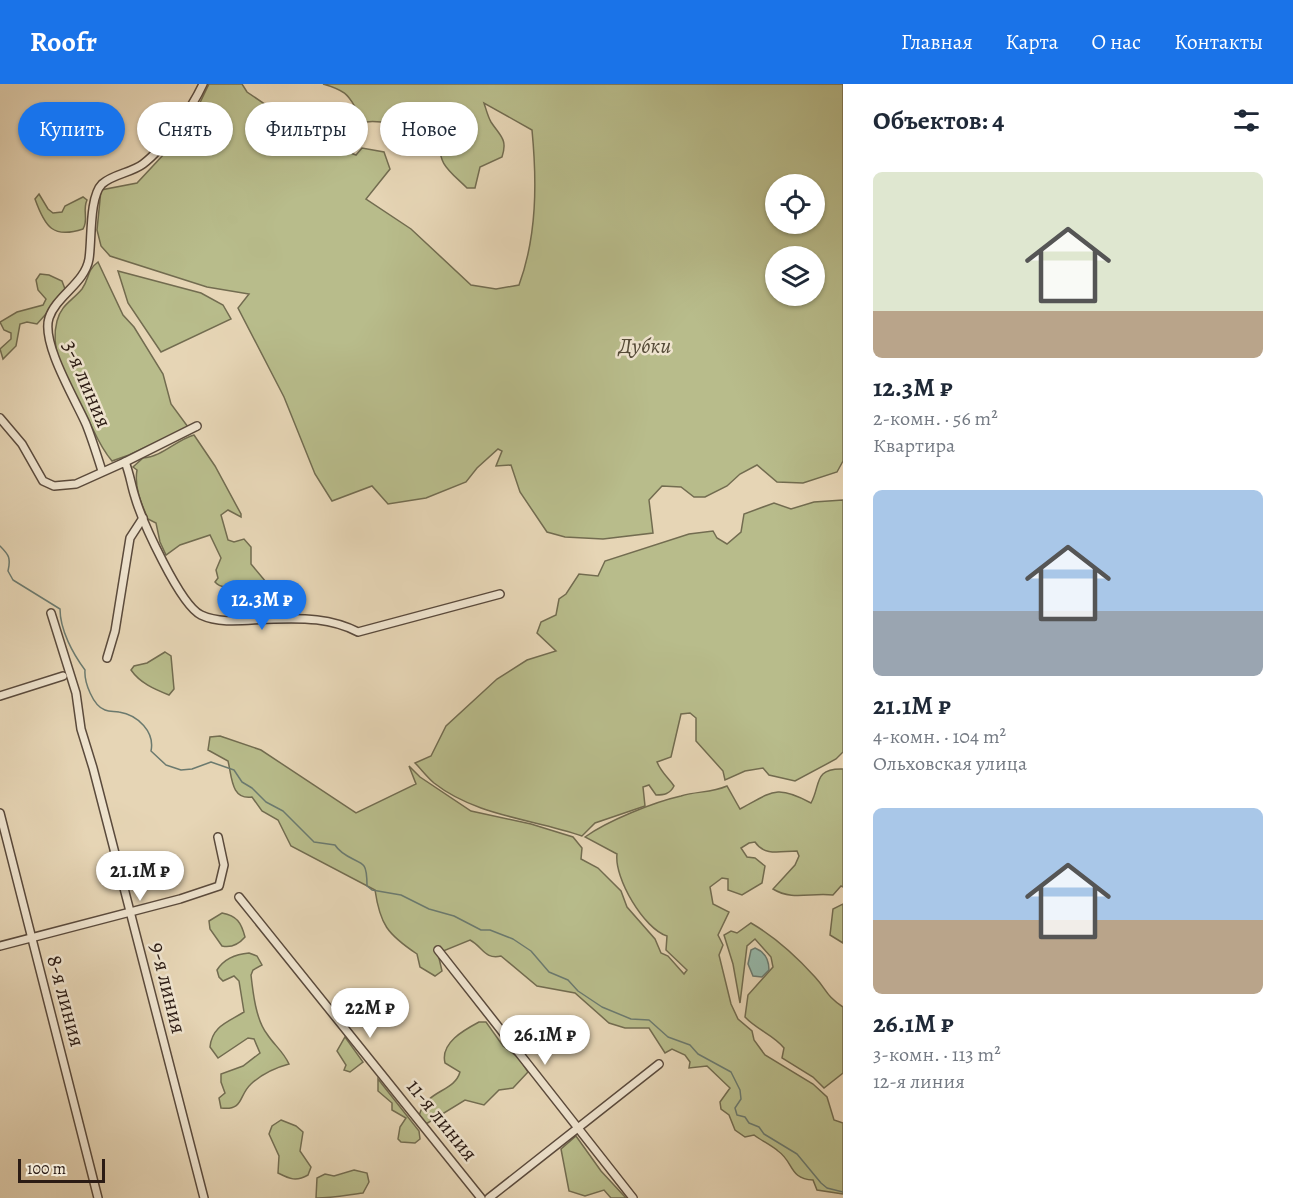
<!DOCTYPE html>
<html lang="ru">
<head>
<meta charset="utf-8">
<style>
  :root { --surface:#fff; --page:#f6f6f7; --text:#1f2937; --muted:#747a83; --accent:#1a73e8 }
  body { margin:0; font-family:Alegreya,serif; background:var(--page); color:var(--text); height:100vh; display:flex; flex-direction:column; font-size:22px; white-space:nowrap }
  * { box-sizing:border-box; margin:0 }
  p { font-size:20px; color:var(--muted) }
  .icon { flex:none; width:33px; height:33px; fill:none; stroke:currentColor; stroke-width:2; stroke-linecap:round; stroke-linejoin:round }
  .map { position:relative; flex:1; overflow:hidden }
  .sheet { display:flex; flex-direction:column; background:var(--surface); width:450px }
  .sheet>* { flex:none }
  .hud { position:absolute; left:18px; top:18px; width:570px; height:54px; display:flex; gap:12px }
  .fabs { position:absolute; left:765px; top:90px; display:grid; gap:12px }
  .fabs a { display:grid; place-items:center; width:60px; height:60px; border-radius:50%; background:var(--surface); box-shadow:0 2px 4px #0004; font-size:30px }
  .scale { position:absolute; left:18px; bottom:15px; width:87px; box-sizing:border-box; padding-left:6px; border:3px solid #2b1b14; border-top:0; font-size:16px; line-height:21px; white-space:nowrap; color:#2b1b14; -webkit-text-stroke:4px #efe4cf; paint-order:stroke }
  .price { position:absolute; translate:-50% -51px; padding:0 14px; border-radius:21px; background:#fff; color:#222; font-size:20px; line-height:39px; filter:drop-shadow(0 2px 3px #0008) }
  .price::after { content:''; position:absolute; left:50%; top:36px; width:18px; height:14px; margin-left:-9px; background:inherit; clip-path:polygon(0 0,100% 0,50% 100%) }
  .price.on { background:var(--accent); color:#fff }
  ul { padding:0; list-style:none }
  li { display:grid; align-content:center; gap:12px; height:318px; padding:0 30px }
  li span { display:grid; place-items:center; height:186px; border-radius:9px; color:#555 }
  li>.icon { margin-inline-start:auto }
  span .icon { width:108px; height:108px; fill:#fffc; stroke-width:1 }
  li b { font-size:26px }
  h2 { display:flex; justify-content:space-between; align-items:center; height:72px; padding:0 30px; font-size:26px }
  .pill { padding:0 21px; border-radius:27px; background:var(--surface); box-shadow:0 2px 4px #0004; font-size:21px; line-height:54px }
  .pill.on { background:var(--accent); color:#fff }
  header { display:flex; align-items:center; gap:36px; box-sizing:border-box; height:84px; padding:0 30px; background:var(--accent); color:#fff }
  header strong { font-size:28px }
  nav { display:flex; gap:33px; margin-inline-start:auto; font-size:21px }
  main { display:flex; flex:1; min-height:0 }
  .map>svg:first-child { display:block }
  .green { fill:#b8bc8b; stroke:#726c50; stroke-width:1.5; fill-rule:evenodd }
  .water { fill:#96b9ab; stroke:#6b7a6f; stroke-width:1.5 }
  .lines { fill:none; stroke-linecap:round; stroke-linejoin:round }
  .stream { stroke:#6b7a6f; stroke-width:1.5 }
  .street-casing { stroke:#5a4a3c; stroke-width:10 }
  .street { stroke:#efe4cf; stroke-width:7 }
  .labels { text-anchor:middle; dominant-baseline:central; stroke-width:5; stroke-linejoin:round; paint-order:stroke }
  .park-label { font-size:22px; font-style:italic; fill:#554b38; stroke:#efe4cf }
  .street-label { font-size:22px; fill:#2b1b14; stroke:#efe4cf }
</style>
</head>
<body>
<header>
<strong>Roofr</strong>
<nav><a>Главная</a><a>Карта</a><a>О нас</a><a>Контакты</a></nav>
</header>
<main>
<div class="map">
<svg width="843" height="1114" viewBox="0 0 843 1114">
  <rect width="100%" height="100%" fill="#e6d5b5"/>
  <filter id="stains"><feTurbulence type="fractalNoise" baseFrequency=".00333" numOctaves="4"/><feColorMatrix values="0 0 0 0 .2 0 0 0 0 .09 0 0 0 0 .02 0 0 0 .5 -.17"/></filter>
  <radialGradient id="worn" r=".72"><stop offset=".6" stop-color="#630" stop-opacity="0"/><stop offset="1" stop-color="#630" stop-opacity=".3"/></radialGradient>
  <g class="green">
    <path d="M209 0H242L247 8 278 29 295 37 316 56 356 71 362 64 384 68 390 85 366 115 411 145 471 201 496 205 519 201C537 152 537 98 532 46L484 19C486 25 488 33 491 38 500 52 508 55 502 73L480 83 475 104H467C451 88 436 80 441 56L424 40C397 47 390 35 366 38 347 16 355 9 323 0H843V377L837 388 803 399 777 398 757 381 740 390 727 402 705 413H694L681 403 662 402 649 416 653 449 603 455 565 453 547 448 520 408 511 381 496 382 502 367 498 365 477 384 466 398 426 414 388 420 372 402 332 417 315 390 284 313 238 224 249 210 207 203 110 172 101 162 97 146 101 106 137 99 179 54 192 35ZM776 100H814V140H776ZM776 172H814V212H776Z"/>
    <path d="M39 110 48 125 53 129 62 128 65 122 83 113 87 116C82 127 89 135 83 145 53 155 45 143 35 115Z"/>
    <path d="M98 178 123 231 134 243 163 290 171 320 188 343 129 371 112 377C99 362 94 346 85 329 71 301 48 271 57 237 61 221 72 217 82 205 90 194 86 187 98 178Z"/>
    <polygon points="118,187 201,209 223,221 231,235 161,268 128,219"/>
    <polygon points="40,190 49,191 62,197 65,205 62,212 37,240 27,238 20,240 16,262 3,275 0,265 11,255 11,249 4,246 0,238 17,228 43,221 46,215 38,206 36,196"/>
    <path d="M194 351 215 382 241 430V433L228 426 221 431 228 456 234 458 244 455 251 463V480L266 498 253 504C241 498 225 509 215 498L218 494 216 486 221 474 210 451 180 461 166 471 160 458 156 439 148 435C141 419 134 403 137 386L133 383 143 374C162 373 176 356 194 351Z"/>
    <path d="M843 416V668L836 675 795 697 769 691 763 684 745 687 725 696 723 687 696 657V634L690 629 681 630 671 673 657 678C662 690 669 694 674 702 670 710 664 711 656 711L649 701 643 703 645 722 595 739 582 752C533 735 476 732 434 699 427 693 421 685 415 679L431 672 446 642 497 595 527 576 556 567 537 549 541 538 556 531 559 515 566 510 579 490 598 492 605 477 689 450 713 447 717 454 727 460 741 448 744 430 774 419 791 425 814 418Z"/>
    <path d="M165 568 171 572 174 605 169 611C154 605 140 599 131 586L134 582 147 579Z"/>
    <path d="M220 652 261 666 356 729 416 700 409 682 420 693 471 727 531 740 573 753 582 764 581 775 598 784 621 807 627 823 655 855 661 869 668 872 684 890 687 886 666 866 667 852C644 845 614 794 617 770L585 753C607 737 654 718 681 712 697 707 711 709 727 702L740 725C772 708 776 700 811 719 821 701 813 684 843 685V803L841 802 833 811C812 808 792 817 773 805L795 781 799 772 797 767C781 767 765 773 755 758L749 759 741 764 747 773 755 774 765 782 762 799 742 811 728 806V795L722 794 710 803 713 820 729 828 718 851 723 861 719 871 731 920 738 935 752 947 754 956 765 971 813 1000 827 1013 834 1036 843 1039V1110L817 1106 813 1096C789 1095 794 1078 778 1067 771 1061 762 1057 754 1051L745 1053 735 1046 729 1031 721 1025 720 1018 730 1004 707 982 689 984 690 978 685 971 672 965 665 969 649 944H625L609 939 575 909 537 902 501 872C485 876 483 863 470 856L443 867 439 874 442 887 435 892 420 883 417 870C387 850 380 840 375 806L291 762 278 736 262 727 252 713C231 716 232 693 228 677L208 666 210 653Z"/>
    <polygon points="843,820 843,859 830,851 833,825"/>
    <path d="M222 829C237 832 241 838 245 853 239 860 231 864 222 862L210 845 209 837Z"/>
    <path d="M751 839C775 853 796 872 815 893 827 906 826 912 843 923V989L824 1004 813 993 782 974 784 964C774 951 757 946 745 933L748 911 773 883 771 873 755 855 747 862 740 919 733 880 724 851 731 847 737 849Z"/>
    <path d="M249 869 257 872 262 881 253 886 251 891C253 909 256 936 267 950 274 961 283 967 289 980 274 984 263 989 251 1000 238 1012 244 1027 221 1024L219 1014 225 1009 221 998V990L243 982 260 969 254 955 248 954 218 974 210 963C212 942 228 938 244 928L239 897 234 892 223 897 219 893 217 886C224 875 236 870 249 869Z"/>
    <path d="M479 938H486L503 962 519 974 528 988 513 1004 499 1006 484 1021 465 1016 426 1040 419 1032C426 1005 454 1009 460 988L445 979C440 959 464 946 479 938Z"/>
    <polygon points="345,953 363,978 350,988 344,986 346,981 337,967"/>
    <polygon points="378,995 419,1047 420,1055 415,1059 401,1058 398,1055 400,1043 406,1034 392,1026 392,1019 378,1007"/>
    <path d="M281 1036 296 1042 303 1048 300 1067 311 1083 308 1091C296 1098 290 1095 278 1089L279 1072 269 1050 272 1042Z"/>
    <polygon points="576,1052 601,1087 626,1114 611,1114 604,1106 585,1112 569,1107 561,1065"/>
    <path d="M354 1086 367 1089 369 1098 363 1109C347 1111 333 1114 316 1114L317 1094 325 1090 334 1092Z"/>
  </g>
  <path class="water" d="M755 864C765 868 769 875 769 886L762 893 753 892 748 880 751 866Z"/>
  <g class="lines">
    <path class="stream" d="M0 462C9 471 11 474 8 487L13 496 60 525C60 546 73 570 85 586 84 598 93 622 105 626 110 628 114 627 119 628 138 631 155 648 151 667L166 681 181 686 192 685 211 678 234 686 242 698 252 704 266 718 283 727 314 758 335 761C343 774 360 776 364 782 367 786 367 797 367 802L372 806 401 811 429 825 454 832 481 846H490L513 855 531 867 549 888 568 896 578 907 602 923 631 935 649 936 668 953 690 961 698 970 731 988 740 1006 741 1015 735 1024 737 1031 745 1033 749 1039 759 1043 764 1050 797 1070 821 1099 827 1104 843 1108"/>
    <defs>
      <g id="street">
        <path d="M0 334 22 360 43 397 54 402 76 400 125 378C130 390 131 401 135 413 142 437 180 521 201 531 222 541 251 535 274 535 303 534 331 534 358 548L500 510"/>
        <polyline points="125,378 197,342"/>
        <path d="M102 387C97 371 92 355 86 340 75 315 41 259 49 234 56 212 85 199 89 175 92 156 89 113 102 100 113 90 131 89 143 80 164 64 192 24 203 0"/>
        <polyline points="51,529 76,609 81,645 93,684 204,1114"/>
        <polyline points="107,574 115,547 130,454 143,434"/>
        <polyline points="0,612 63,592"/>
        <polyline points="0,729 98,1114"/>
        <polyline points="239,813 481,1114"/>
        <polyline points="0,862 180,815 219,802 224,781 218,753"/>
        <polyline points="438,866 633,1114"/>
        <polyline points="489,1114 659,980"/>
      </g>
    </defs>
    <use href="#street" class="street-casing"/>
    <use href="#street" class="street"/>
  </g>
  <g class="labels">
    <g class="park-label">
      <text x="645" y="262">Дубки</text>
    </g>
    <g class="street-label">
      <text transform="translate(87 300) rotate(67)">3-я линия</text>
      <text transform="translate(168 904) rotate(76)">9-я линия</text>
      <text transform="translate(66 917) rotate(75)">8-я линия</text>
      <text transform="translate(442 1036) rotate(51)">11-я линия</text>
    </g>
  </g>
  <rect width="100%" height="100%" filter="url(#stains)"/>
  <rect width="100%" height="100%" fill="url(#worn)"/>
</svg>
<div class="fabs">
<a><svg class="icon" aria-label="locate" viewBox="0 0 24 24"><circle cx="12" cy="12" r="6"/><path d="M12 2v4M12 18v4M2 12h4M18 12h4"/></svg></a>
<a><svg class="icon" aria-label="layers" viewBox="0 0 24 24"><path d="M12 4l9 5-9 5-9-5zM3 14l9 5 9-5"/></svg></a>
</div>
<div class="scale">100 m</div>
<b class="price on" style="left:262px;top:547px">12.3M ₽</b>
<b class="price" style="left:140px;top:818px">21.1M ₽</b>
<b class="price" style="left:370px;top:955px">22M ₽</b>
<b class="price" style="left:545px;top:982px">26.1M ₽</b>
<div class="hud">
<a class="pill on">Купить</a>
<a class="pill">Снять</a>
<a class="pill">Фильтры</a>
<a class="pill">Новое</a>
</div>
</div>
<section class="sheet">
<h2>Объектов: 4<svg class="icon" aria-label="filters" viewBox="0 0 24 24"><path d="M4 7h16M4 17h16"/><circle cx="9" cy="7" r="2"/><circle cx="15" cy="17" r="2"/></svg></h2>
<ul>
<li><span style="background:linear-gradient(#dfe7d0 75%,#b9a48a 0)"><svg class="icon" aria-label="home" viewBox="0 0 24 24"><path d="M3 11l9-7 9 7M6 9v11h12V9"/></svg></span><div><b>12.3M ₽</b><p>2-комн. · 56 m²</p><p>Квартира</p></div></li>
<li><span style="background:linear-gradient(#a9c7e8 65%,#9aa5b1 0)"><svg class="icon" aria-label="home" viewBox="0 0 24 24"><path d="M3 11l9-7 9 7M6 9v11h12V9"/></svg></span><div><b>21.1M ₽</b><p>4-комн. · 104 m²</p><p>Ольховская улица</p></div></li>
<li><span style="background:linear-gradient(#a9c7e8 60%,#b9a48a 0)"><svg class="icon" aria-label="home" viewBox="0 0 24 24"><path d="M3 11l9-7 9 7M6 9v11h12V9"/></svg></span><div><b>26.1M ₽</b><p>3-комн. · 113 m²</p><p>12-я линия</p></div></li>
</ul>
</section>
</main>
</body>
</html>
